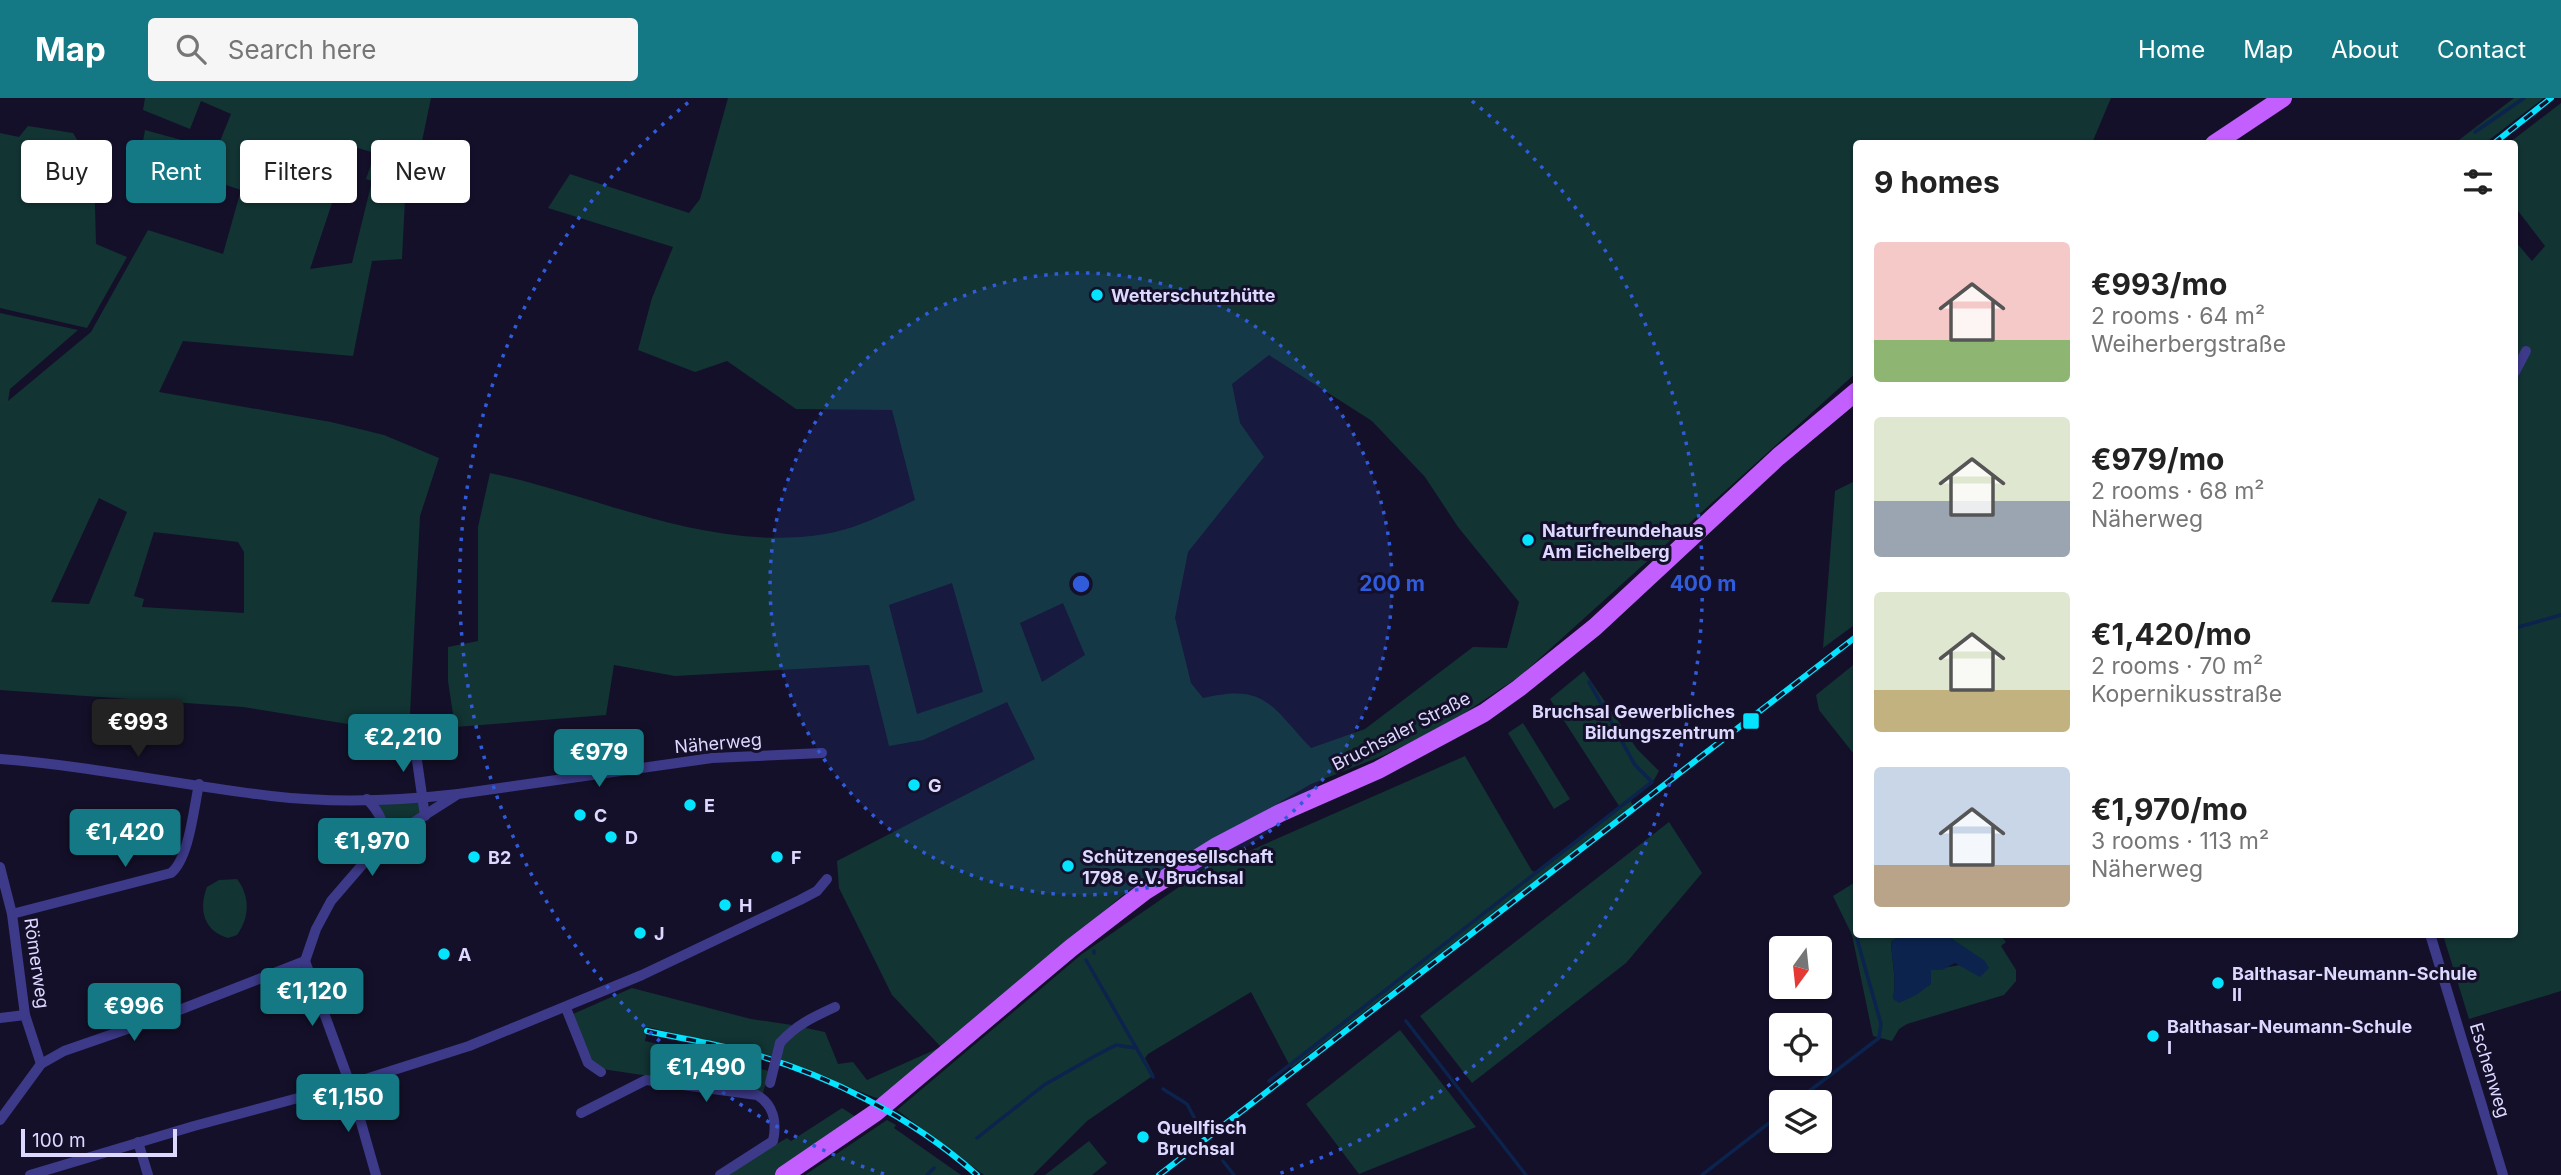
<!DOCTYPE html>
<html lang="en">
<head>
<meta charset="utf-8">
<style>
  :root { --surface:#fff; --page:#f6f6f6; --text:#222; --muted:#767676; --accent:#147985 }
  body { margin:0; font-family:Inter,sans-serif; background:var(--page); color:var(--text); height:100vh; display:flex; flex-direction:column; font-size:26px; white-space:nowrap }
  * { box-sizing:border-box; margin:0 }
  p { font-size:23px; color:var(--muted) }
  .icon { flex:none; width:38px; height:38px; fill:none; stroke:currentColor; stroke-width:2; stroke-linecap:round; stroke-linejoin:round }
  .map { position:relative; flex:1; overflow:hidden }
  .side { position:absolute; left:1853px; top:42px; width:665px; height:798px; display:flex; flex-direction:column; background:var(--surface); border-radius:7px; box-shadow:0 2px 5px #0004 }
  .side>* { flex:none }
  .banner { position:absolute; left:21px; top:42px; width:665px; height:63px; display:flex; gap:14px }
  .needle { width:46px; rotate:195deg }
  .fabs { position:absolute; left:1769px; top:838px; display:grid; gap:14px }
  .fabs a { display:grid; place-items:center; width:63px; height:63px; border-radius:7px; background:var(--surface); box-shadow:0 2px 5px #0004; font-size:35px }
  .scale { position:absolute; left:21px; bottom:18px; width:156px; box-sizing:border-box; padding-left:7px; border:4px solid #ddd8ff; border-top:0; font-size:19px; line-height:24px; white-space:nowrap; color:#ddd8ff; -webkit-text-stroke:5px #14102a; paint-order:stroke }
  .price { position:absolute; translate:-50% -60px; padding:0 16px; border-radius:7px; background:var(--accent); color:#fff; font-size:23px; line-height:46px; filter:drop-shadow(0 2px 4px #0008) }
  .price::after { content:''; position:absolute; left:50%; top:42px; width:21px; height:16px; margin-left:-10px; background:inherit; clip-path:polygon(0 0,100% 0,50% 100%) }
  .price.active { background:#222; color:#fff }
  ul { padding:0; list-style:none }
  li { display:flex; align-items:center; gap:21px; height:175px; padding:0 21px }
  li span { display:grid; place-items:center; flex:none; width:196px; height:140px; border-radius:7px; color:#555 }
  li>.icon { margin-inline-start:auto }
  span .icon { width:84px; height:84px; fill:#fffc; stroke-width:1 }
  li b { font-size:30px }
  h2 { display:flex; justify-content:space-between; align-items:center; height:84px; padding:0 21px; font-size:30px }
  .pill { padding:0 24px; border-radius:7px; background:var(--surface); box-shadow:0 2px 5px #0004; font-size:24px; line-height:63px }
  .pill.active { background:var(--accent); color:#fff }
  header { display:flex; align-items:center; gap:42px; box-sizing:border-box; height:98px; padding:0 35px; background:var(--accent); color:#fff }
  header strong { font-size:33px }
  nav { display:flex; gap:38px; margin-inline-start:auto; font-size:24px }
  .search { width:490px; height:63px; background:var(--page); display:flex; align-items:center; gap:18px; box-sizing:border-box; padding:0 24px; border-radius:7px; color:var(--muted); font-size:26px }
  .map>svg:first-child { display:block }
  .green { fill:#123433; fill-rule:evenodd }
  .water { fill:#0b234d }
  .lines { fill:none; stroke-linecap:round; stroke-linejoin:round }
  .stream { stroke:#0b234d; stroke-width:3.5 }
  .street { stroke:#3d3a8a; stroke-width:10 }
  .primary { stroke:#c45fff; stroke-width:18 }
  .rail-casing { stroke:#04e4ff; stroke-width:6 }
  .rail { stroke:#14102a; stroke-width:3.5; stroke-dasharray:10; stroke-linecap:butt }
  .street-bridge { stroke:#3d3a8a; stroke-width:10 }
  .ring { fill:none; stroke:#305cdc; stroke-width:3.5; stroke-dasharray:3.5 7 }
  .poi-dot { fill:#04e4ff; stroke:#14102a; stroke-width:2.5 }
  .labels { text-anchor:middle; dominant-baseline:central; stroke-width:6; stroke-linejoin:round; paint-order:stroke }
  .poi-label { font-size:18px; font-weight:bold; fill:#ddd8ff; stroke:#14102a; text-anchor:start }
  .street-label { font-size:18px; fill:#ddd8ff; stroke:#14102a }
  .centre { fill:#305cdc; stroke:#14102a; stroke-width:3.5 }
  .ring-label { font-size:21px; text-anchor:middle; font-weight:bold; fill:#305cdc; stroke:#14102a; stroke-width:6; stroke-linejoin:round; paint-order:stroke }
</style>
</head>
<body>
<header>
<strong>Map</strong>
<div class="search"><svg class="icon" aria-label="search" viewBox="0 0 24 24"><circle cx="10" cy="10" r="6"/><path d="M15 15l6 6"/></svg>Search here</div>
<nav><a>Home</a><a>Map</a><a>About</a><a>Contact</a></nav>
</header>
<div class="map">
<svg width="2561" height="1077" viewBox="0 0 2561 1077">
  <rect width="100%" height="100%" fill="#14102a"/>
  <g class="green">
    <path d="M145 0H431L410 101H405L402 161 372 163 353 258 183 243 159 294 331 324 384 337 439 360 420 418 409 636 243 609 0 592V215L78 232 10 291 8 303 91 234 148 132 223 156 241 92 205 80 231 16 201 3 190 31 143 12ZM351 48 375 55 366 81 372 83 352 165 310 171ZM99 400 127 414 89 506 51 504ZM154 434 238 444 244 454V515L142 509 144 501 134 498Z"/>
    <path d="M728 0H2111L2092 45 1857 46V274L1520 578 1445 628 1382 658 1311 686 1129 792 881 1000H876L779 961 783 947 801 929 825 934 838 966 853 964 867 982 941 949 892 897 839 790 837 763 1035 661 1007 604 923 642 889 648 869 567 675 578 614 567 606 617 455 629 448 583V549L478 543V429L490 375C599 398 711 455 825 436 856 431 887 415 915 402L892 312 796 311 727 263 695 274 638 252 652 200 673 149 548 110 570 76 689 115 700 101ZM1269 257 1372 323 1425 379 1458 429 1519 504 1507 550 1473 549 1365 631 1311 650C1271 608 1266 585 1203 600L1191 585 1175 520 1188 454 1264 359 1240 325 1232 286ZM952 485 983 594 917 616 889 507ZM1063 505 1085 557 1042 584 1020 525Z"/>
    <polygon points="2514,0 2544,0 2485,45 2455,45"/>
    <polygon points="2561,5 2561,893 2469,921 2443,837 2515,836 2515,143 2532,163 2545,148 2515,109 2515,46 2509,45"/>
    <polygon points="28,28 73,35 94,70 96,146 127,159 87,230 0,210 0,35 19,39"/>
    <polygon points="145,32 185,43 178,62 161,80 138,72"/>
    <polygon points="1857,382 1857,525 1823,550 1835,393"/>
    <polygon points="1857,564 1857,660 1819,612 1816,597"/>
    <polygon points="1584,573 1637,651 1659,673 1654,682 1630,702 1633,708 1291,970 1251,894 1148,956 1145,960 1154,977 1087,1023 1033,1077 984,1077 897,1012 1082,856 1215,764 1224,764 1465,658 1532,773 1536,774 1619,708 1550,601"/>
    <polygon points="1523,625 1570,701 1554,711 1508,635"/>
    <polygon points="423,700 425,718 381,745 384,733 367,701"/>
    <polygon points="1669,724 1702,775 1626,865 1472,985 1420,918"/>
    <path d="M237 781C250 798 250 819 237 837L228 840C204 833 198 812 207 789L219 782Z"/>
    <path d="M1857 783V836L1901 837 1891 844C1892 865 1897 880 1893 901L1930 872 1984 863 1946 837H2000L2006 844 2001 848 2016 872V883L2004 897 1907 926 1899 931 1892 943 1873 938 1852 837 1833 798Z"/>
    <polygon points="632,890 751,921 792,927 777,943 773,959 648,929 645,943 769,973 763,995 602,971 594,967 573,916"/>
    <polygon points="1400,932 1476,1029 1359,1076 1306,1006"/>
    <polygon points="842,1010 859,1021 780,1077 724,1077 787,1040 791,1043"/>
    <polygon points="887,1022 896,1027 894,1030 961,1077 805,1077"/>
    <polygon points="1089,1043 1107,1065 1092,1077 1045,1077"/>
  </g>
  <path class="water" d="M1901 837H1946L1985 863 1989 870 1980 879 1955 865 1942 872H1931V886L1916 897 1899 905 1893 901C1897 881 1892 865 1891 844Z"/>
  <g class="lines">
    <g class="stream">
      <polyline points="2475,34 2524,0"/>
      <polyline points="2515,530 2561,517"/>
      <polyline points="1094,853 1094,855"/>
      <polyline points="1086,862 1153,979"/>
      <polyline points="1406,923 1526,1077"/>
      <polyline points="1269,983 1652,684 1635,667 1589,584"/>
      <polyline points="1163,991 1187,1006 1203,1036"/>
      <polyline points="1795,1004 1879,940 1881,926 1857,841 1862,836"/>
      <polyline points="977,1040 1044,987 1095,958 1116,947 1136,950"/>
      <polyline points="1213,1049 1215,1052"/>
      <polyline points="1223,1063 1234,1077"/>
      <polyline points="927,1077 934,1070"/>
      <polyline points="1702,1077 1782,1015"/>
    </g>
    <g class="street">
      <polyline points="2515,274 2526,253"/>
      <polyline points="412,628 425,718"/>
      <path d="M0 661C91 668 180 687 271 698 331 705 397 703 458 696"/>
      <polyline points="381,745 458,696 712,660 822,655"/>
      <polyline points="0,769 12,816 25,917 41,966"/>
      <path d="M12 816 171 775C189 761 194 709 199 686"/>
      <polyline points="2430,836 2503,1077"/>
      <polyline points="305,863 350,986 376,1077"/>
      <polyline points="566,910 588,965 601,974"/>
      <polyline points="0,920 25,917"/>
      <path d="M780 945C796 927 813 919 835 909"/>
      <path d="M581 1015 646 982 757 997C774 1007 777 1025 773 1043L720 1077"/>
      <path d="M0 1022 41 966 64 953 159 920 305 863 316 831 331 803 381 745C386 725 380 715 367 701"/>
      <polyline points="138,1044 148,1077"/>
      <polyline points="30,1077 194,1028 350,986 469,948 642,877 800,802 817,793 827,781"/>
    </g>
    <g class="primary">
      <polyline points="2214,46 2283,0"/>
      <polyline points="784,1077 875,1015 1071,850 1145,793 1217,748 1280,715 1378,672 1484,615 1519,590 1595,529 1778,359 1857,293"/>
    </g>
    <defs>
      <g id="rail">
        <polyline points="2493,46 2551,0"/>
        <path d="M647 933C679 940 711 945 742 953 826 975 912 1019 977 1077"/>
        <polyline points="1159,1077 1857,538"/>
      </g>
    </defs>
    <use href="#rail" class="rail-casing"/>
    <use href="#rail" class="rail"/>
    <polyline class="street-bridge" points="770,985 780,945"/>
  </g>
  <circle cx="1081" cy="486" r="311" fill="#305cdc" fill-opacity=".12"/>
  <g class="ring">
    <circle cx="1081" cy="486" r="311"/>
    <path d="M884 1076A622 622 0 0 1 690 3M1472 3A622 622 0 0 1 1278 1076"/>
  </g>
  <g class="poi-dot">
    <circle cx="1097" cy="197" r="7"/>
    <circle cx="1528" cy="442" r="7"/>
    <rect x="1742" y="614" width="18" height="18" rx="3.5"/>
    <circle cx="914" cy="687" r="7"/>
    <circle cx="690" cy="707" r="7"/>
    <circle cx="580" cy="717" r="7"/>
    <circle cx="611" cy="739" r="7"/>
    <circle cx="474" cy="759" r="7"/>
    <circle cx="777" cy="759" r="7"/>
    <circle cx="1068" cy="768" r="7"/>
    <circle cx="725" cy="807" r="7"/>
    <circle cx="640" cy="835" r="7"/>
    <circle cx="444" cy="856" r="7"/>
    <circle cx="2218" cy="885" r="7"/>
    <circle cx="2153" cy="938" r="7"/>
    <circle cx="1143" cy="1039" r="7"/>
  </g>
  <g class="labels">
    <g class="poi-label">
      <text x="1111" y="197">Wetterschutzhütte</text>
      <text x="1542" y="432">Naturfreundehaus<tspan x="1542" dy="21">Am Eichelberg</tspan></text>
      <text x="1735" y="613" text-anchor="end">Bruchsal Gewerbliches<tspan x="1735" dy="21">Bildungszentrum</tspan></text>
      <text x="928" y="687">G</text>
      <text x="704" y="707">E</text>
      <text x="594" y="717">C</text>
      <text x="625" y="739">D</text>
      <text x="1082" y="758">Schützengesellschaft<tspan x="1082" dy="21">1798 e.V. Bruchsal</tspan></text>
      <text x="488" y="759">B2</text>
      <text x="791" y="759">F</text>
      <text x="739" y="807">H</text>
      <text x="654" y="835">J</text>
      <text x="458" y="856">A</text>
      <text x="2232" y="875">Balthasar-Neumann-Schule<tspan x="2232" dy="21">II</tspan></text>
      <text x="2167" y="928">Balthasar-Neumann-Schule<tspan x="2167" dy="21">I</tspan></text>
      <text x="1157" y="1029">Quellfisch<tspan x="1157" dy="21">Bruchsal</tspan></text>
    </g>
    <g class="street-label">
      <text transform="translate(1401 633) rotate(-27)">Bruchsaler Straße</text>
      <text transform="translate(718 645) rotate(-5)">Näherweg</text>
      <text transform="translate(37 865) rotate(82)">Römerweg</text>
      <text transform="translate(2490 972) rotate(73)">Eschenweg</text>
    </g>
  </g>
  <circle cx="1081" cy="486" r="10" class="centre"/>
  <g class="ring-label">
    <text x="1392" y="493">200 m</text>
    <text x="1703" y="493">400 m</text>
  </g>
</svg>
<div class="fabs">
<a><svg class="needle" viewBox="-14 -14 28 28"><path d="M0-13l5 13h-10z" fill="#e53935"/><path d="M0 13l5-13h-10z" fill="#767676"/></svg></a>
<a><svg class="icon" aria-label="locate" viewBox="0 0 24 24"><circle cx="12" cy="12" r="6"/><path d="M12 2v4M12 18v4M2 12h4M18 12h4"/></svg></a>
<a><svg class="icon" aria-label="layers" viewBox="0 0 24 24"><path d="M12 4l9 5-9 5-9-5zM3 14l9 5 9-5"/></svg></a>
</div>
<div class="scale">100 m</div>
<b class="price active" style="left:138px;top:661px">€993</b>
<b class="price" style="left:403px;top:676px">€2,210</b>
<b class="price" style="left:599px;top:691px">€979</b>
<b class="price" style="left:125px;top:771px">€1,420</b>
<b class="price" style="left:372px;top:780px">€1,970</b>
<b class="price" style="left:312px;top:930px">€1,120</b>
<b class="price" style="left:134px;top:945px">€996</b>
<b class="price" style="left:706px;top:1006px">€1,490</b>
<b class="price" style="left:348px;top:1036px">€1,150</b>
<div class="banner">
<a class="pill">Buy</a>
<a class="pill active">Rent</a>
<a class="pill">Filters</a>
<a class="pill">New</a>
</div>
<section class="side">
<h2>9 homes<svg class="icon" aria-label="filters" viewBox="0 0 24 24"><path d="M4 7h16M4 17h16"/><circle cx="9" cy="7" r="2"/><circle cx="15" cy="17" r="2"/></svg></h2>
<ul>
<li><span style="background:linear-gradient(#f6c9c9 70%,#8fb573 0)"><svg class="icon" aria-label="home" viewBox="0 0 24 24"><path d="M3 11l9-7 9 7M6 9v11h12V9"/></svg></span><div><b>€993/mo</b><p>2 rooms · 64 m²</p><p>Weiherbergstraße</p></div></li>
<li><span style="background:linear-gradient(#dfe7d0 60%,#9aa5b1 0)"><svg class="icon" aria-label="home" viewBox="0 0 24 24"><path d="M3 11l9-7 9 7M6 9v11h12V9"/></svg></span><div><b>€979/mo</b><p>2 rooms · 68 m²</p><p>Näherweg</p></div></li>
<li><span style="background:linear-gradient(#dfe7d0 70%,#c2b280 0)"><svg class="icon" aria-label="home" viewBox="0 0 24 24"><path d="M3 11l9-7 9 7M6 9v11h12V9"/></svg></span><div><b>€1,420/mo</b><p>2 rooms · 70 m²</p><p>Kopernikusstraße</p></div></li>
<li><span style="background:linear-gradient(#c9d6e8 70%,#b9a48a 0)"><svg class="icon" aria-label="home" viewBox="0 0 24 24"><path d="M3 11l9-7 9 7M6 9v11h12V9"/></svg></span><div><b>€1,970/mo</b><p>3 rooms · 113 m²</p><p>Näherweg</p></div></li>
</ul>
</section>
</div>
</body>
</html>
